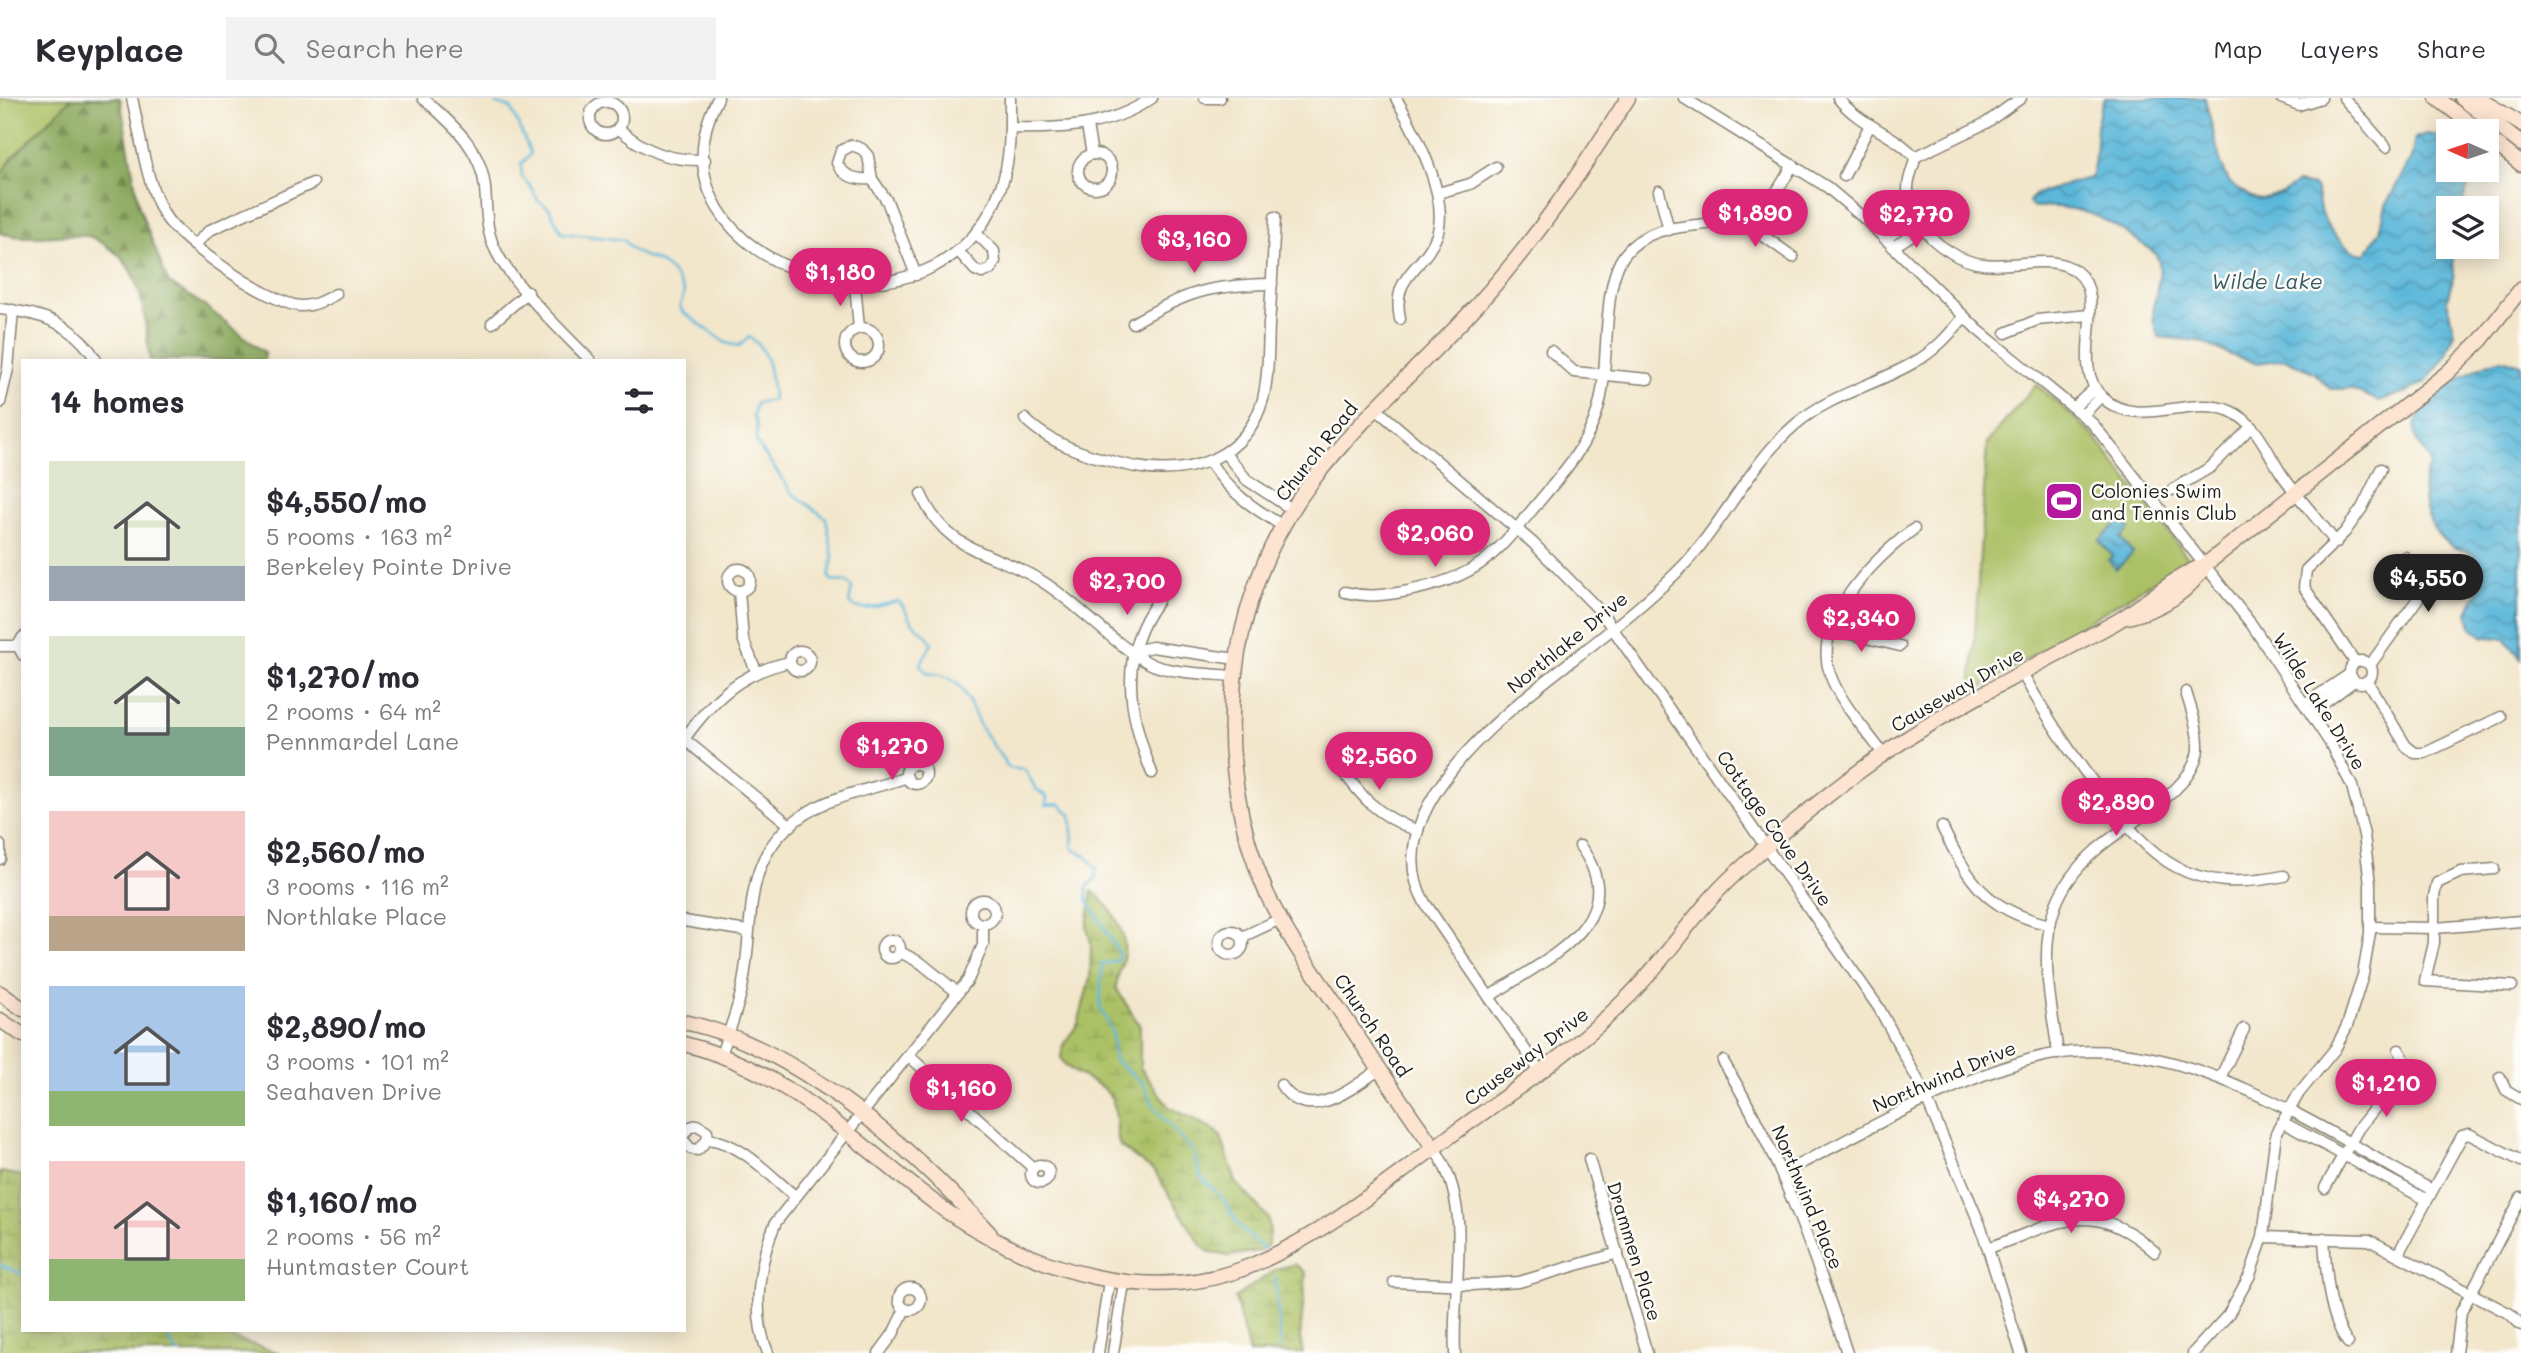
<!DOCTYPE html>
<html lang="en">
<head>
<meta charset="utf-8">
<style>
  :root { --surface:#fff; --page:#f2f2f3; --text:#2b2b33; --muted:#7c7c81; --line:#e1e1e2; --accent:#db2777 }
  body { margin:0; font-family:Mali,sans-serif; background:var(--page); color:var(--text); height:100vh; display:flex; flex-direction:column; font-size:26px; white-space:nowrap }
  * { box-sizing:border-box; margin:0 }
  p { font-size:23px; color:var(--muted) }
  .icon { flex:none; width:38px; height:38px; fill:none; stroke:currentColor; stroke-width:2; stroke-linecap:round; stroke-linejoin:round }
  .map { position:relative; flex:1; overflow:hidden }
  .drawer { position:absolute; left:21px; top:261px; width:665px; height:973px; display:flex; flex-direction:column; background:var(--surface); border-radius:0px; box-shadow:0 4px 18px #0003 }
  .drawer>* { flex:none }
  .needle { width:46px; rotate:273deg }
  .buttons { position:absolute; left:2436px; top:21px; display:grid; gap:14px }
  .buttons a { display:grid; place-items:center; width:63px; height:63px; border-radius:0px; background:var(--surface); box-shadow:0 4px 18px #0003; font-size:35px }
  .price { position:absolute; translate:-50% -60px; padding:0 16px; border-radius:24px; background:var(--accent); color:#fff; font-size:23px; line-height:46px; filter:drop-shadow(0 2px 4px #0008) }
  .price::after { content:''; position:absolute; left:50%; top:42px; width:21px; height:16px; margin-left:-10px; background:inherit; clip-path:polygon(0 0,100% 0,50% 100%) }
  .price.selected { background:#222; color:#fff }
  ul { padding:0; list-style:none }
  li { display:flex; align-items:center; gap:21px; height:175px; padding:0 28px }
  li span { display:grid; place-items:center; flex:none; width:196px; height:140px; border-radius:0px; color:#555 }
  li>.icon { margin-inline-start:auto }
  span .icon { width:84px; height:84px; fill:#fffc; stroke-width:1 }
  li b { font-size:30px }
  h2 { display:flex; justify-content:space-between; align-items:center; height:84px; padding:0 28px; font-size:30px }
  header { display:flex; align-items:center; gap:42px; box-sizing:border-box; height:98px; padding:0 35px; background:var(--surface); border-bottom:2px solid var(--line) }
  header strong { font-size:33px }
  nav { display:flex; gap:38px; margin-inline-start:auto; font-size:24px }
  .search { width:490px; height:63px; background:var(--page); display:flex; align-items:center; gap:18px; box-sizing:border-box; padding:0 24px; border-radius:0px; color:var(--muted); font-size:26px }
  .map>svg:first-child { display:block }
  .green { fill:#acc166; stroke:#646e41; stroke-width:2 }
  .forest { fill:url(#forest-firs); stroke:#52623c; stroke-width:2 }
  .wetland { fill:url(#wetland-marsh); stroke:#646e41; stroke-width:2 }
  .water { fill:url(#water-waves); stroke:#3c6a7b; stroke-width:2 }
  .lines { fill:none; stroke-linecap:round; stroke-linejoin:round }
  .stream { stroke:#5cb8da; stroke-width:2.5 }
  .street-casing { stroke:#878174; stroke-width:13 }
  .secondary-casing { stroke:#878174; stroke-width:17 }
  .street { stroke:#fff; stroke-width:10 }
  .secondary { stroke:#fde4d1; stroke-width:14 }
  .labels { text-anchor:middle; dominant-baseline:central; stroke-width:5; stroke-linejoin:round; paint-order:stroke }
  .street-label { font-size:19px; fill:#1c1c1c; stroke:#fdfcf7 }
  .poi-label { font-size:19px; fill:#1c1c1c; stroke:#fdfcf7; text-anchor:start }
  .water-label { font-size:21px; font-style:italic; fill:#365a68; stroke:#fdfcf7 }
</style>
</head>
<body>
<header>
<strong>Keyplace</strong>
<div class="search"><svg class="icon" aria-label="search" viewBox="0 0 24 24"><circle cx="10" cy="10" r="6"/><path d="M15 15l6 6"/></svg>Search here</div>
<nav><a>Map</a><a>Layers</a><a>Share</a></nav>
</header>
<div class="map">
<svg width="2521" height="1255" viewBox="0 0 2521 1255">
  <defs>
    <pattern id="forest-firs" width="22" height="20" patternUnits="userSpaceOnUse" patternTransform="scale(1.75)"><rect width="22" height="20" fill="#89a75b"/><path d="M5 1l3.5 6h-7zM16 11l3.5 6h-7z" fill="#6f874a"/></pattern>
    <pattern id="wetland-marsh" width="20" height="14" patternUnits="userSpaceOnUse" patternTransform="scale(1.75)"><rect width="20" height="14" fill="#acc166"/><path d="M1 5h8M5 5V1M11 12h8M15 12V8" fill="none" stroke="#93a558"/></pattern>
    <pattern id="water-waves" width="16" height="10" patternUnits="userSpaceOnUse" patternTransform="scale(1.75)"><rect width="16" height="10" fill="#5cb8da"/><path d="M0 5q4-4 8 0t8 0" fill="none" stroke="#4b95b0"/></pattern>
  </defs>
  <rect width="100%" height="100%" fill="#fdfcf7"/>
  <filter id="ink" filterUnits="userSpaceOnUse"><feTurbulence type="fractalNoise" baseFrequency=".0143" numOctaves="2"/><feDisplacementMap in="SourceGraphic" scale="14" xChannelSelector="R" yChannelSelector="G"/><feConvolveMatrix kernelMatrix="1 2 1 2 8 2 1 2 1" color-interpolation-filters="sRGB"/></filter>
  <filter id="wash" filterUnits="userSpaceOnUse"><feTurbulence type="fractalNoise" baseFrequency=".00686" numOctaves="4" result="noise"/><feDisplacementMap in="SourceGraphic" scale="28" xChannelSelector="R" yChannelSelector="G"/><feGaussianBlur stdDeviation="1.57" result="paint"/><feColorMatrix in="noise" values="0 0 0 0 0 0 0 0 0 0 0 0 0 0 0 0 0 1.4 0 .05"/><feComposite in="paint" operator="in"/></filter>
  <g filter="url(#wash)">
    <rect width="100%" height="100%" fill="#f2e6cb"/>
    <g class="green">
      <polygon points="0,0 72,0 15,57 0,77"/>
      <polygon points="2036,286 2093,337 2189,461 1971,596 1987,345"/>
    </g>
    <path class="forest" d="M72 0H120L139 109 168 184 205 208 265 255 264 262H150C144 223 145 169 105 147 99 143 92 138 86 138 57 135 29 144 0 135V77L15 57Z"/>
    <g class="wetland">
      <path d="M1092 793C1111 808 1127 832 1124 856 1122 868 1117 878 1116 890L1140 928V969L1169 1009 1213 1031 1221 1039 1236 1084 1268 1120 1270 1136 1267 1148 1259 1153 1227 1158 1208 1153 1201 1147 1155 1074 1120 1048C1114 1033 1119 1011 1110 998 1098 980 1071 980 1061 960L1063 947 1078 926 1090 880 1091 846 1087 829Z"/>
      <polygon points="0,1074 23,1078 23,1232 206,1232 280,1255 0,1255"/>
      <polygon points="1295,1166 1306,1175 1300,1240 1303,1255 1249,1255 1235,1200 1276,1171"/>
    </g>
    <g class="water">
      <path d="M2105 0H2205L2221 66 2230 85 2251 99 2261 101 2281 96 2297 85 2314 88C2319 96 2318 106 2321 115 2328 131 2348 157 2366 156L2380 133 2386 107 2411 60 2415 40 2426 36 2448 39V72H2475L2460 110H2448V149H2452L2454 176 2447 202 2454 236 2447 256 2427 283 2409 293 2379 303 2351 291H2330L2315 275 2285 261 2258 265 2233 258 2199 243 2159 239C2142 208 2170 179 2155 155 2116 127 2086 105 2036 109L2031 108 2029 103 2036 96 2091 79C2100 53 2091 26 2105 0Z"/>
      <path d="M2502 261 2521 267V561L2505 540 2483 539 2471 529 2468 514 2481 486 2473 474 2477 459C2469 453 2460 452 2452 448 2429 435 2420 403 2425 379 2426 373 2430 370 2431 364 2426 353 2414 346 2415 331 2416 302 2477 267 2502 261Z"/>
      <polygon points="2122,421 2130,431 2120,440 2133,455 2116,471 2108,462 2113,458 2099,443"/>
    </g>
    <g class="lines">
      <g class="stream">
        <path d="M493 0 497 6 511 10 531 56 521 66 522 79 531 89 538 103 549 110 562 135 624 142C633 158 647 157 662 166 673 172 678 184 684 194L680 209 683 214 726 245 739 248 749 239C769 250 772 280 773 302L756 305 753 318 757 329 756 344 792 395 826 420 833 459 829 479 832 483 847 484 852 490 849 505C863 517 882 506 898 503 906 509 906 516 911 523 919 532 926 534 932 545L920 567 927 575C962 577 966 597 978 624 986 640 999 655 1009 670L1025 672 1036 691 1047 699 1046 707 1060 706 1071 717 1073 751 1086 758 1097 771 1095 781 1087 789V801L1119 855 1117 863 1102 866 1100 909 1112 934 1114 962 1142 984 1156 1012 1193 1053 1200 1078 1222 1100 1241 1131 1264 1151"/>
        <polyline points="0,1167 23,1176"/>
        <polyline points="1275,1178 1280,1240 1278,1255"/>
        <polyline points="166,1232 173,1250 179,1255"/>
      </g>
    </g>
  </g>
  <g filter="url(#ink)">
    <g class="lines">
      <defs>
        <g id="street">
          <path d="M132 0C140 35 146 87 165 118 180 143 271 207 301 208 314 208 325 202 336 196"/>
          <path d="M423 0C452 26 481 49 485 90 487 112 485 132 496 153 510 183 565 237 590 262"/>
          <path d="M718 0C630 167 949 276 1004 79 1011 54 1010 26 1010 0"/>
          <polyline points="1205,0 1220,0"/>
          <path d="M1396 0C1415 34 1450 99 1437 137 1423 173 1391 176 1400 221"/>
          <polyline points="1684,0 1827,89 1866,122 1978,232 2093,326 2252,527 2330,645 2352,688 2364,737 2370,786 2370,835 2363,877 2347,928 2335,951 2299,995 2276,1035 2263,1139 2250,1177 2228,1217 2193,1255"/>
          <path d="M1838 0C1860 28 1894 35 1915 59 1914 70 1908 79 1908 90 1908 104 1916 118 1923 129 1929 140 1940 148 1950 154 1994 184 2044 148 2077 174 2110 200 2068 266 2102 299 2137 333 2190 295 2230 313 2258 325 2267 355 2283 378 2299 401 2319 422 2336 445"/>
          <polyline points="2281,0 2299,7 2321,0"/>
          <polyline points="2344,0 2386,49"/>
          <circle cx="606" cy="20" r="16"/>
          <polyline points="1087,28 1092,56"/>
          <path d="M618 30C644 53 669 63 705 62"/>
          <path d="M1010 30C1061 31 1108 30 1152 0"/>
          <circle cx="1095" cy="73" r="17"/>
          <polyline points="1915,59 1986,25 2021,0"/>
          <polyline points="1844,78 1869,29"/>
          <path d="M872 81C858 82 843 79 837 65L841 53 852 47 862 51 868 58 872 81 887 103 916 177"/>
          <polyline points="1659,93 1669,132"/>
          <polyline points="1438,95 1470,86 1496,69"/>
          <polyline points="1752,115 1765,139 1793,159"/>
          <polyline points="1885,141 1917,120"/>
          <polyline points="194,147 210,132 313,85"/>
          <polyline points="1893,149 1923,130"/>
          <polyline points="959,154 975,172 982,175 991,171 995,163 994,153 976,135"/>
          <polyline points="855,187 859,230"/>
          <path d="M0 211C41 215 74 225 96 262"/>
          <polyline points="492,225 528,194"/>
          <path d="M1133 225C1187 194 1209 187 1272 186"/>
          <circle cx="862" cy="247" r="17"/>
          <polyline points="2006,235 2037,222 2089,217"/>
          <polyline points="1551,253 1574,274 1648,281"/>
          <polyline points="0,305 8,271 13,212"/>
          <polyline points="2074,309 2095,290"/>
          <polyline points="1375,310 1533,445 1601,514 1879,910 1921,988 1981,1129 2021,1255"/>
          <polyline points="2083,317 2101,298"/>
          <path d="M1025 321C1053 349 1098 361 1136 369 1191 379 1247 359 1263 301 1269 277 1268 250 1269 226 1272 191 1273 155 1275 119"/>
          <polyline points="1225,355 1247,382 1293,412"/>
          <path d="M1210 364C1229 394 1253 410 1283 428"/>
          <polyline points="2172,392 2211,369 2251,329"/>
          <path d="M921 396C948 458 994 452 1043 484 1081 508 1110 544 1149 565 1167 575 1212 576 1234 578"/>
          <circle cx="739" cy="482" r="11"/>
          <polyline points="739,493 743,541 756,573"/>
          <path d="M1345 494C1368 500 1385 497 1408 493 1483 478 1496 455 1542 400 1565 373 1588 346 1598 311 1611 269 1600 188 1625 156 1657 114 1723 138 1762 109 1776 99 1784 81 1793 67"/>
          <polyline points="1829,531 1900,548"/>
          <polyline points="23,539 18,548 23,557"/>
          <polyline points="0,548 18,548"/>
          <polyline points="1134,553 1152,549 1236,561"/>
          <circle cx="800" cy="563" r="10"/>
          <circle cx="2361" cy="574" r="11"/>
          <polyline points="2355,564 2304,489 2306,472 2345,434 2362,410 2381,371"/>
          <polyline points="2370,567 2424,492 2405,459"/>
          <path d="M2022 575C2045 616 2070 655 2099 692 2153 764 2190 797 2284 778"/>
          <polyline points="2367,583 2406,648 2415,655 2425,655 2501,619"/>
          <polyline points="2305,606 2350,576"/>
          <polyline points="2311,615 2354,583"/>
          <polyline points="684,641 791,728"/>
          <path d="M684 641C713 601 741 574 790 564"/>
          <path d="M1884 657C1866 632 1840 605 1830 576 1811 523 1875 460 1914 431"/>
          <path d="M1335 663C1361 698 1375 717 1418 733"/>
          <circle cx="916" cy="676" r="10"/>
          <path d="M1152 675C1129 617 1117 557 1158 503"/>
          <path d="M1942 729C1970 785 1986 812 2050 827"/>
          <polyline points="0,747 0,761"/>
          <polyline points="2494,771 2461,774 2437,785 2434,798 2434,845 2425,883 2512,888"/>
          <circle cx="983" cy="814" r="12"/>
          <polyline points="684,823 747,833"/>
          <polyline points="2370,829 2435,830 2521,823"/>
          <circle cx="1231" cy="845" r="12"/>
          <polyline points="1242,839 1280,821"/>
          <circle cx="891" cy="851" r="9"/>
          <polyline points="900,854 921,865 958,895"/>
          <path d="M1489 899C1543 862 1636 824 1580 748"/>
          <path d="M2058 956C2052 908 2038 856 2055 809 2063 787 2078 768 2095 753 2124 726 2195 693 2198 651 2199 631 2191 612 2186 594"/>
          <path d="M721 957C729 933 739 909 743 885 756 816 738 752 815 710 844 695 877 690 907 679"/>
          <polyline points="909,958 1033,1070"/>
          <path d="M1723 963C1779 1055 1814 1153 1847 1255"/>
          <path d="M1541 975 1425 805C1369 707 1527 598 1592 547 1624 522 1656 496 1684 467 1725 423 1750 365 1796 326 1830 297 1875 287 1913 265 1934 254 1949 237 1964 219"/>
          <polyline points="2500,979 2506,992 2521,1001"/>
          <polyline points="2220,980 2244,931"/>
          <path d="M1281 987C1308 1028 1352 990 1380 971"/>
          <polyline points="2282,1024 2427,1102"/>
          <polyline points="684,1036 690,1029 697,1027 707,1033 708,1041 698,1052 691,1051 684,1043"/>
          <path d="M708 1041C742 1045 769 1077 795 1098"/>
          <path d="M1434 1050C1476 1110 1451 1187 1455 1255"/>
          <polyline points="1589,1061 1647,1255"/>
          <circle cx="1040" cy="1076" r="9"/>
          <path d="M1782 1075C1863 1035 1941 987 2028 962 2166 922 2316 1028 2432 1092"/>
          <polyline points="2325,1090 2358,1031 2403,975 2405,963 2399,952"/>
          <polyline points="2263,1139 2369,1142 2510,1216 2521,1227"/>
          <path d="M2324 1140C2326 1173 2328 1217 2348 1245"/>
          <path d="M1989 1150C2057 1125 2093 1098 2155 1154"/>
          <polyline points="2398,1156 2462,1038 2469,1036 2521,1063"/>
          <polyline points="1394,1184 1471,1187 1519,1184 1618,1155"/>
          <circle cx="910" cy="1201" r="11"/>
          <path d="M768 1255C751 1215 759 1162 776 1124L968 882 983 847V826"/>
          <polyline points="879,1255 893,1236 905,1211"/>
          <polyline points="1098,1255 1109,1183"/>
          <polyline points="1113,1255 1124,1185"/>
          <polyline points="2456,1255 2461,1214 2521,1100"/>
        </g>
        <g id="secondary">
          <polyline points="2437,0 2480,33"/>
          <polyline points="2462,0 2521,46"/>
          <polyline points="2477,0 2521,26"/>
          <polyline points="2487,39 2521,66"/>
          <path d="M2128 519C2160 511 2188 496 2205 467"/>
          <polyline points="0,895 23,911"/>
          <polyline points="0,922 23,937"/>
          <path d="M684 924C797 948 914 1051 990 1136"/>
          <path d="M684 946C791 972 861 1051 946 1113 1036 1173 1150 1211 1255 1166 1324 1136 1386 1085 1446 1041 1508 996 1571 956 1626 901 1666 862 1695 812 1736 775 1784 731 1849 678 1903 643 1972 599 2045 563 2116 524 2147 506 2171 480 2205 467L2447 275 2481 242 2521 191"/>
          <path d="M1434 1050C1403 1007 1373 962 1343 917 1316 878 1287 839 1267 796 1208 661 1223 501 1312 383 1362 318 1424 266 1478 206 1536 142 1582 72 1628 0"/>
        </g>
      </defs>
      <use href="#street" class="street-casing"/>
      <use href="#secondary" class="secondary-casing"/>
      <use href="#street" class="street"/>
      <use href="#secondary" class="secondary"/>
    </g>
  </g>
  <defs>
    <symbol id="stadium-square" viewBox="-11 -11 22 22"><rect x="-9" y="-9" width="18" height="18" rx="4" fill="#b5179e" stroke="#fdfcf7"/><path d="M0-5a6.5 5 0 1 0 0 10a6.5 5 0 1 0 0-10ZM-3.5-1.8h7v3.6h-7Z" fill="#fff"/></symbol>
  </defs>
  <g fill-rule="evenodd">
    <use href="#stadium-square" x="2042" y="381" width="44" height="44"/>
  </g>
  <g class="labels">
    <g class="street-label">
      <text transform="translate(1316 353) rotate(-52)">Church Road</text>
      <text transform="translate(1567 544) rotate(-39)">Northlake Drive</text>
      <text transform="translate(1957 591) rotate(-30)">Causeway Drive</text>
      <text transform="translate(2320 603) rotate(58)">Wilde Lake Drive</text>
      <text transform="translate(1775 730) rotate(55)">Cottage Cove Drive</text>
      <text transform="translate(1373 927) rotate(56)">Church Road</text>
      <text transform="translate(1526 958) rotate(-37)">Causeway Drive</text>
      <text transform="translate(1944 978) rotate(-23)">Northwind Drive</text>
      <text transform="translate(1808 1099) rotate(67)">Northwind Place</text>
      <text transform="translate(1635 1153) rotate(73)">Drammen Place</text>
    </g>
    <g class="poi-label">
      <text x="2091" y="392">Colonies Swim<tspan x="2091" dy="22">and Tennis Club</tspan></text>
    </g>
    <g class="water-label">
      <text x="2267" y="182">Wilde Lake</text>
    </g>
  </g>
</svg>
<div class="buttons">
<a><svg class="needle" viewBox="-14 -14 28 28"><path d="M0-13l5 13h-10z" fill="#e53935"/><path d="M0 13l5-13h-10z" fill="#7c7c81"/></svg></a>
<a><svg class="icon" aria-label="layers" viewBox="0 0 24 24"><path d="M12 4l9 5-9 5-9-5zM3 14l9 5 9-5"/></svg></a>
</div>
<b class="price" style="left:1755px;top:151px">$1,890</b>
<b class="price" style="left:1916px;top:152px">$2,770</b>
<b class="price" style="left:1194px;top:177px">$3,160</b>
<b class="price" style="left:840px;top:210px">$1,180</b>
<b class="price" style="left:1435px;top:471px">$2,060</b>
<b class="price selected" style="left:2428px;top:516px">$4,550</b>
<b class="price" style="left:1127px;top:519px">$2,700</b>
<b class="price" style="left:1861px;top:556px">$2,340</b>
<b class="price" style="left:892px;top:684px">$1,270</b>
<b class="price" style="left:1379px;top:694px">$2,560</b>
<b class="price" style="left:2116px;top:740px">$2,890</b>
<b class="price" style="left:2386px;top:1021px">$1,210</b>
<b class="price" style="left:961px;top:1026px">$1,160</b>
<b class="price" style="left:2071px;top:1137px">$4,270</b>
<section class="drawer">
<h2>14 homes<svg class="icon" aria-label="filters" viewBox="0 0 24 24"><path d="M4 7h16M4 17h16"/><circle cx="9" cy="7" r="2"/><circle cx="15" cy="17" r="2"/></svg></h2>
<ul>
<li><span style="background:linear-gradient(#dfe7d0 75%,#9aa5b1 0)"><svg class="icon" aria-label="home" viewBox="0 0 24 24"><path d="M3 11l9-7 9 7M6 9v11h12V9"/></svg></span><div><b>$4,550/mo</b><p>5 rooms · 163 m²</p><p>Berkeley Pointe Drive</p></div></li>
<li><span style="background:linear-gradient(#dfe7d0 65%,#7fa58c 0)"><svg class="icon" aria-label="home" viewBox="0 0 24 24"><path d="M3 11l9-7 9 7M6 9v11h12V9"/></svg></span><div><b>$1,270/mo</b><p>2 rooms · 64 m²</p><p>Pennmardel Lane</p></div></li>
<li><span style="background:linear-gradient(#f6c9c9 75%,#b9a48a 0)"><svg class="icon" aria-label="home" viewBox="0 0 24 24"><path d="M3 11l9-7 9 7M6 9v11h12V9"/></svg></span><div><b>$2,560/mo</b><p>3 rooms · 116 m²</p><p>Northlake Place</p></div></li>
<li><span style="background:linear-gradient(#a9c7e8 75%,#8fb573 0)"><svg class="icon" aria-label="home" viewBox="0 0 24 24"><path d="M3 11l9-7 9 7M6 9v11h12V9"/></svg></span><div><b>$2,890/mo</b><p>3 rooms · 101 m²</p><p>Seahaven Drive</p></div></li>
<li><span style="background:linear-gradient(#f6c9c9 70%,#8fb573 0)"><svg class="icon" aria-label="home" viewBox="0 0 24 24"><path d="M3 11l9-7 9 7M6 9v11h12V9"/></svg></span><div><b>$1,160/mo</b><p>2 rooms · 56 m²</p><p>Huntmaster Court</p></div></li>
</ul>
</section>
</div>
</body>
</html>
